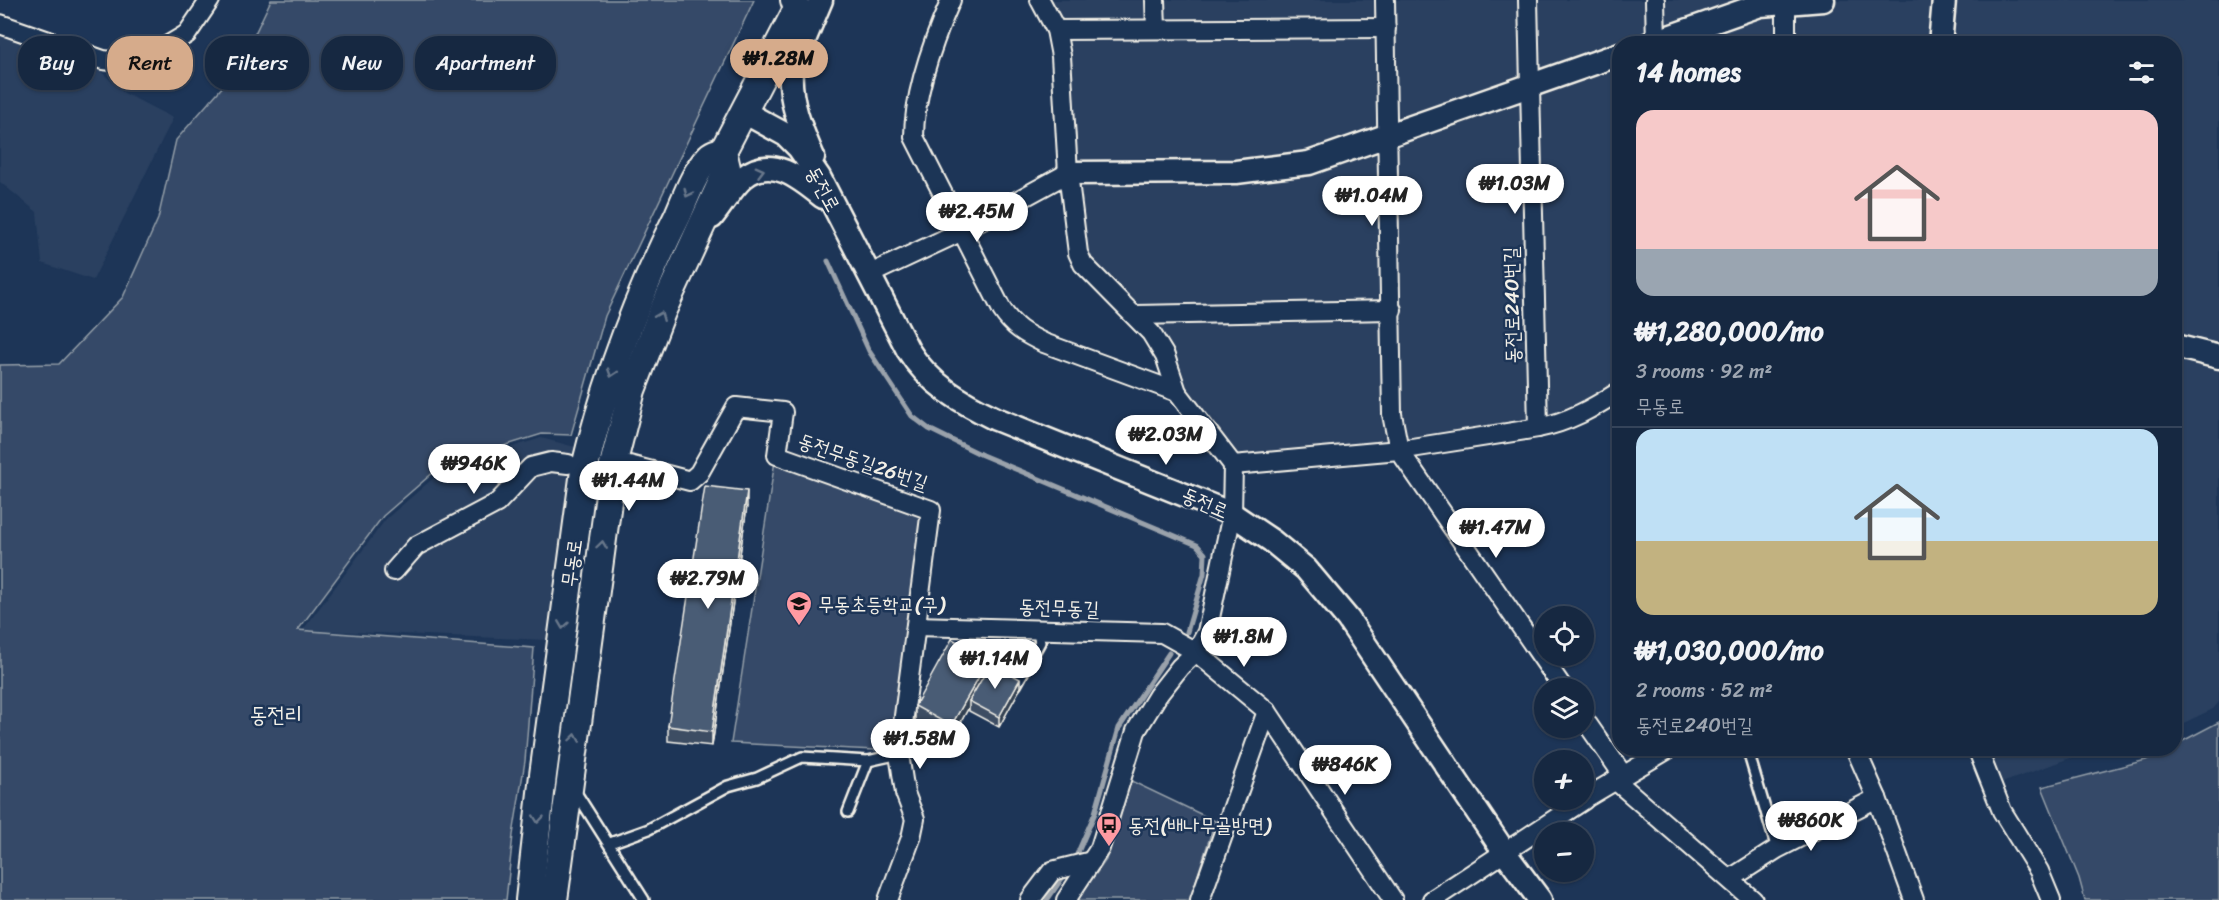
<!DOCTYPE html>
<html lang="en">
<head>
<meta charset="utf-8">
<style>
  :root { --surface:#162841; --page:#1f3048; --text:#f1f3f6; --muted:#9ea6b1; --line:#35445a; --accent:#d6ab8b }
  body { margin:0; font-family:Sriracha,"Poor Story",sans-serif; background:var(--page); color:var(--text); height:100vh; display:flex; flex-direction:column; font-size:22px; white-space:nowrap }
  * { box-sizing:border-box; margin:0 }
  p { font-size:20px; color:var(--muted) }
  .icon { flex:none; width:33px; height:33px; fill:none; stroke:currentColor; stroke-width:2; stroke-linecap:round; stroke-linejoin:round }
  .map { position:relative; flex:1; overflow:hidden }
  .panel { position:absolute; left:1612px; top:36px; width:570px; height:720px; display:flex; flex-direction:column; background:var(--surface); border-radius:24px; box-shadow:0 2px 4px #0004,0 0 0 2px var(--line) }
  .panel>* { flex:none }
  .guide { position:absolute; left:18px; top:36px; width:570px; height:54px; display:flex; gap:12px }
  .buttons { position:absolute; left:1534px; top:606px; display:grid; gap:12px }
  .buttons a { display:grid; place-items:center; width:60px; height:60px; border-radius:50%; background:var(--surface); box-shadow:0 2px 4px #0004,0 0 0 2px var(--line); font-size:30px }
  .price { position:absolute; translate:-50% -51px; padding:0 14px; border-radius:21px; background:#fff; color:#222; font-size:20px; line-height:39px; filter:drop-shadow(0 2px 3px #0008) }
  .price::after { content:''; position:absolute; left:50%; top:36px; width:18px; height:14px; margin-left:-9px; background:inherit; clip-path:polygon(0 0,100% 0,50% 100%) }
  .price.current { background:var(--accent); color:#111 }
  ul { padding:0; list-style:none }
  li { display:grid; align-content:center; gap:12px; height:318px; padding:0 24px }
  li+li { border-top:2px solid var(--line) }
  li span { display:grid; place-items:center; height:186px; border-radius:18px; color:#555 }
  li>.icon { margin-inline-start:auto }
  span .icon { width:108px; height:108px; fill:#fffc; stroke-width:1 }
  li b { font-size:26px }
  h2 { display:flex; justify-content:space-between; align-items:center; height:72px; padding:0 24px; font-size:26px }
  .pill { padding:0 21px; border-radius:24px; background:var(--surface); box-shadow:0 2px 4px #0004,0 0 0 2px var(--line); font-size:21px; line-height:54px }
  .pill.current { background:var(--accent); color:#111 }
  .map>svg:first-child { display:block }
  .built { fill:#2a4060 }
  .green { fill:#354a67; stroke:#949ea8; stroke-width:1.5 }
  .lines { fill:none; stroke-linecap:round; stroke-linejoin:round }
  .stream { stroke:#9aa2ab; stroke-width:5 }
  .service-casing { stroke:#f4f1e8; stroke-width:14 }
  .minor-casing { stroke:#f4f1e8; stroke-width:22 }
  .tertiary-casing { stroke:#f4f1e8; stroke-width:27 }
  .secondary-casing { stroke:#f4f1e8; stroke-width:30 }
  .service { stroke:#1d3557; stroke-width:9 }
  .minor { stroke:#1d3557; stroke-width:18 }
  .tertiary { stroke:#1d3557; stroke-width:22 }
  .secondary { stroke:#1d3557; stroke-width:26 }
  .wall { fill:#3e4e64; stroke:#f4f1e8; stroke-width:1.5 }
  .shaded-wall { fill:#324051; stroke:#f4f1e8; stroke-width:1.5 }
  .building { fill:#485b74; stroke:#f4f1e8; stroke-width:1.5 }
  .oneway { stroke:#68778a }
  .labels { text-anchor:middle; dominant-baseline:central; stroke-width:5; stroke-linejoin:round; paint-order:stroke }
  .street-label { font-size:20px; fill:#f4f1e8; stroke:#1d3557 }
  .poi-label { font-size:20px; fill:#f4f1e8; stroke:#1d3557; text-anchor:start }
  .quarter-label { font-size:22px; fill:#f4f1e8; stroke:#1d3557 }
</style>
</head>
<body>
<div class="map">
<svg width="2219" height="900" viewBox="0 0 2219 900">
  <rect width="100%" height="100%" fill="#1d3557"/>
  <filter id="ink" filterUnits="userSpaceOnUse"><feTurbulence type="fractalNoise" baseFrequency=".0167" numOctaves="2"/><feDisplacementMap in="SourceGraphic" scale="12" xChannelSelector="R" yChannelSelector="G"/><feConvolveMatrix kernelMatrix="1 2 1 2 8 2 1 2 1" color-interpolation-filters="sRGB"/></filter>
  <g filter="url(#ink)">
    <g class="built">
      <polygon points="1040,0 2219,0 2219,702 2213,709 2175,727 2175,44 1620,44 1620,391 1558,424 1233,465 1165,356 1090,272 1065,98"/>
      <polygon points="0,31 94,65 124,93 173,118 93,280 42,263 37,212 0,182"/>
      <polygon points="541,438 575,447 548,640 303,630 386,519 444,469"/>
      <polygon points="1977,749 2094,749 1991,787"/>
    </g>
    <g class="green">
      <polygon points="271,0 754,0 605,316 571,435 542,434 442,465 383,516 298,630 534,648 525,761 513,835 506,900 0,900 0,365 59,364 123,297 158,219 176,140 238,69"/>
      <polygon points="775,461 927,513 896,751 731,743"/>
      <polygon points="2219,722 2219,900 2085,900 2079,878 2042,787 2146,760 2168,749 2175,748 2175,745"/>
      <polygon points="1127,779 1215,821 1190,900 1077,900 1106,860"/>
    </g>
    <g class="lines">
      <g class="stream">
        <polyline points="828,261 869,351 912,416 929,429 982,455 1197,545 1205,554 1204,574 1187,632"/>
        <polyline points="1075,859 1095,813 1119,728 1169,653"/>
        <polyline points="1047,900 1065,874"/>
      </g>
      <defs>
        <g id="service">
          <polyline points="1016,685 1040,642 1037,630"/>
          <polyline points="1747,748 1777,849"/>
          <polyline points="575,791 644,900"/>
          <polyline points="848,812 868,761"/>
          <polyline points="610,843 649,829 728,786 757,778 802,757 868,761 899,754"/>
        </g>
        <g id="minor">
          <path d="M951 0C933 41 914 92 914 137L1002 310C1013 327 1025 334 1044 343L1177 392"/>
          <polyline points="1040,0 1056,30 1061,56 1068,173 1078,253 1083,264 1151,333 1165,356 1177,392 1233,465"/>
          <polyline points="1155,0 1156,29"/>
          <polyline points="1385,0 1392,414 1399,450 1563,688"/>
          <polyline points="1528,0 1538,428"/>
          <polyline points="1655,0 1656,44"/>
          <polyline points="1786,0 1786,44"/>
          <polyline points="0,24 103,60 137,64 187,34 210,0"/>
          <polyline points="1056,30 1386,28"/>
          <polyline points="868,275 960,232 1068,173"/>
          <polyline points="1135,315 1392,310"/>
          <polyline points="629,465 690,481 699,473 736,407 783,412 777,455 931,510 899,754 905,793 915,819 911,838 888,900"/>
          <path d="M1233 465 1399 450 1538 428C1569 422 1593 408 1620 391"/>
          <polyline points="394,571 416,546 497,503 531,467 551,462 568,464"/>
          <polyline points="916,626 1162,633 1196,652 1267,711 1393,900"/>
          <polyline points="1584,719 1623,775"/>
          <polyline points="1855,748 1877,798 1914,900"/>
          <polyline points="1977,748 2002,811 2039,871 2051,900"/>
          <polyline points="1615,780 1753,900"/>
          <polyline points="1584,799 1670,748"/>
          <polyline points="1730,879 1777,849 1877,798"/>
          <polyline points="1030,900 1052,871 1092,861"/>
          <polyline points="1066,900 1100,848 1136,731 1158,695 1180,667 1196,652 1207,632 1232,514 1233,465"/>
          <polyline points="1200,900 1267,711"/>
          <polyline points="1432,900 1584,800"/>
        </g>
        <g id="tertiary">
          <polyline points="1649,44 1760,5 1823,0"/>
          <polyline points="1940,44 1944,0"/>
          <path d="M744 112 786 135 799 148 819 177 908 350C929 384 961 402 996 419L1232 514 1272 541 1306 569 1348 619 1505 853 1540 900"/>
          <path d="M813 157C801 129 789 102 791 71L821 0"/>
          <polyline points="1068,173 1236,172 1309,163 1620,54"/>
          <path d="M712 217C722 205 732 187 744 177 772 154 802 180 823 197"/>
          <polyline points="2175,346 2219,357"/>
        </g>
        <g id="secondary">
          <path d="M529 900 543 775 584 471C605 382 637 297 678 215 686 197 694 173 708 158 712 153 717 152 723 151"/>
          <polyline points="554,900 613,465 632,390 662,312 724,177 727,168 723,151 797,9 794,0"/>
        </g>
      </defs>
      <use href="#service" class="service-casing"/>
      <use href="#minor" class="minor-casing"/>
      <use href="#tertiary" class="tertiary-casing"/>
      <use href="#secondary" class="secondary-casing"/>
      <use href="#service" class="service"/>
      <use href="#minor" class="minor"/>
      <use href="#tertiary" class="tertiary"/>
      <use href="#secondary" class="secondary"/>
    </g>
    <g class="wall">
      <polygon points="747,506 712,746 668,741 668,726"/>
      <polygon points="989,667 1020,689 999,727 969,711 969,707 951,740 915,721 915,706"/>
    </g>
    <g class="shaded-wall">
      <polygon points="747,491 747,506 712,746 712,732"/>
      <polygon points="989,659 989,673 969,701 969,707 951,740 951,726"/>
      <polygon points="1020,679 1020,689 999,727 999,717"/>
    </g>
    <g class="building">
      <polygon points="705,486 747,491 712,732 668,726"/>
      <polygon points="952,639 989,659 951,726 915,706"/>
      <polygon points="991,663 1020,679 999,717 969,701"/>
    </g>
    <defs><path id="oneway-chevron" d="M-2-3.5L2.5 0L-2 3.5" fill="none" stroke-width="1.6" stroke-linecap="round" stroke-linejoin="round" transform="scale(1.5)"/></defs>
    <g class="oneway">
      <use href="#oneway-chevron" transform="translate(760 171) rotate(-15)"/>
      <use href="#oneway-chevron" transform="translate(688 193) rotate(116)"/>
      <use href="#oneway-chevron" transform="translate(660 316) rotate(-68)"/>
      <use href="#oneway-chevron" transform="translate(612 373) rotate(108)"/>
      <use href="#oneway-chevron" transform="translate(602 545) rotate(-82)"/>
      <use href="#oneway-chevron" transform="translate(563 625) rotate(98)"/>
      <use href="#oneway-chevron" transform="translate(575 738) rotate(-82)"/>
      <use href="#oneway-chevron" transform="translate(538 819) rotate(96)"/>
    </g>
  </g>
  <defs>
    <symbol id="school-pin" viewBox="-11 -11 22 30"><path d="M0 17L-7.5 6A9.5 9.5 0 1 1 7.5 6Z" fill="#ff9aa2" stroke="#1d3557"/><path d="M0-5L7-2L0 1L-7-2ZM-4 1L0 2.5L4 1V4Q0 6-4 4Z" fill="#111"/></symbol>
    <symbol id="bus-pin" viewBox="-11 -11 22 30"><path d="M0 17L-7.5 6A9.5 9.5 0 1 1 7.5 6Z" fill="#ff9aa2" stroke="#1d3557"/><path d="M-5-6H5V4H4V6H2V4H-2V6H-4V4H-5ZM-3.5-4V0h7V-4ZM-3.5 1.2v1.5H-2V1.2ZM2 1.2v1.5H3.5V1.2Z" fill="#111"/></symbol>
  </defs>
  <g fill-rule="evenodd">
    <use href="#school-pin" x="784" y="589" width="30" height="40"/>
    <use href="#bus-pin" x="1094" y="810" width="30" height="40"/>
  </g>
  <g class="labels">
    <g class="street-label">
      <text transform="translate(823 189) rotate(61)">동전로</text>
      <text transform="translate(1512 305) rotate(-91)">동전로240번길</text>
      <text transform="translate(863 462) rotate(19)">동전무동길26번길</text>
      <text transform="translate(1205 503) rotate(23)">동전로</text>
      <text transform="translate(572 563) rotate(-82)">무동로</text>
      <text transform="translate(1059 608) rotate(2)">동전무동길</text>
    </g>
    <g class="poi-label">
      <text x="818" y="604">무동초등학교(구)</text>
      <text x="1128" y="825">동전(배나무골방면)</text>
    </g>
    <g class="quarter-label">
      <text x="276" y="714">동전리</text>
    </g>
  </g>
</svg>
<div class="buttons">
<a><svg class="icon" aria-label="locate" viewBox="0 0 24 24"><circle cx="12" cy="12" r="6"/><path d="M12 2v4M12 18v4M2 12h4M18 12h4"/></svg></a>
<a><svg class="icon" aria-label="layers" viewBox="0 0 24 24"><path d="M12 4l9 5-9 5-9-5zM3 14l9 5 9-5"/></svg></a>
<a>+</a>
<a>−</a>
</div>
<b class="price current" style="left:779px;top:90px">₩1.28M</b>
<b class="price" style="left:1515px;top:215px">₩1.03M</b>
<b class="price" style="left:1372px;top:227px">₩1.04M</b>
<b class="price" style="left:977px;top:243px">₩2.45M</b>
<b class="price" style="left:1166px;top:466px">₩2.03M</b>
<b class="price" style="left:474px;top:495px">₩946K</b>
<b class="price" style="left:629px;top:512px">₩1.44M</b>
<b class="price" style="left:1496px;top:559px">₩1.47M</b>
<b class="price" style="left:708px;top:610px">₩2.79M</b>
<b class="price" style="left:1244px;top:668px">₩1.8M</b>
<b class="price" style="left:995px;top:690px">₩1.14M</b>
<b class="price" style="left:920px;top:770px">₩1.58M</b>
<b class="price" style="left:1345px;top:796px">₩846K</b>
<b class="price" style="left:1811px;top:852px">₩860K</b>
<div class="guide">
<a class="pill">Buy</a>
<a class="pill current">Rent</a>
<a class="pill">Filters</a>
<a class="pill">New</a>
<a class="pill">Apartment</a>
</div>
<section class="panel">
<h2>14 homes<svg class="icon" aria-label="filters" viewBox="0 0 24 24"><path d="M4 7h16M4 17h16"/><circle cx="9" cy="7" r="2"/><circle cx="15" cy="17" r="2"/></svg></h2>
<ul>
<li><span style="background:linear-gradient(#f6c9c9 75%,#9aa5b1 0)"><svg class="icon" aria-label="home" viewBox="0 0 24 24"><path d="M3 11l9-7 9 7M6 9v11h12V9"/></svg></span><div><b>₩1,280,000/mo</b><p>3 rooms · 92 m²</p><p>무동로</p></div></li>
<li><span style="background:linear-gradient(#bfe0f5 60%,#c2b280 0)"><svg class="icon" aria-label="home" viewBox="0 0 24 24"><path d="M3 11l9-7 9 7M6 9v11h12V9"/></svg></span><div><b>₩1,030,000/mo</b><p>2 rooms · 52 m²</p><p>동전로240번길</p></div></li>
</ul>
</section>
</div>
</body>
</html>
